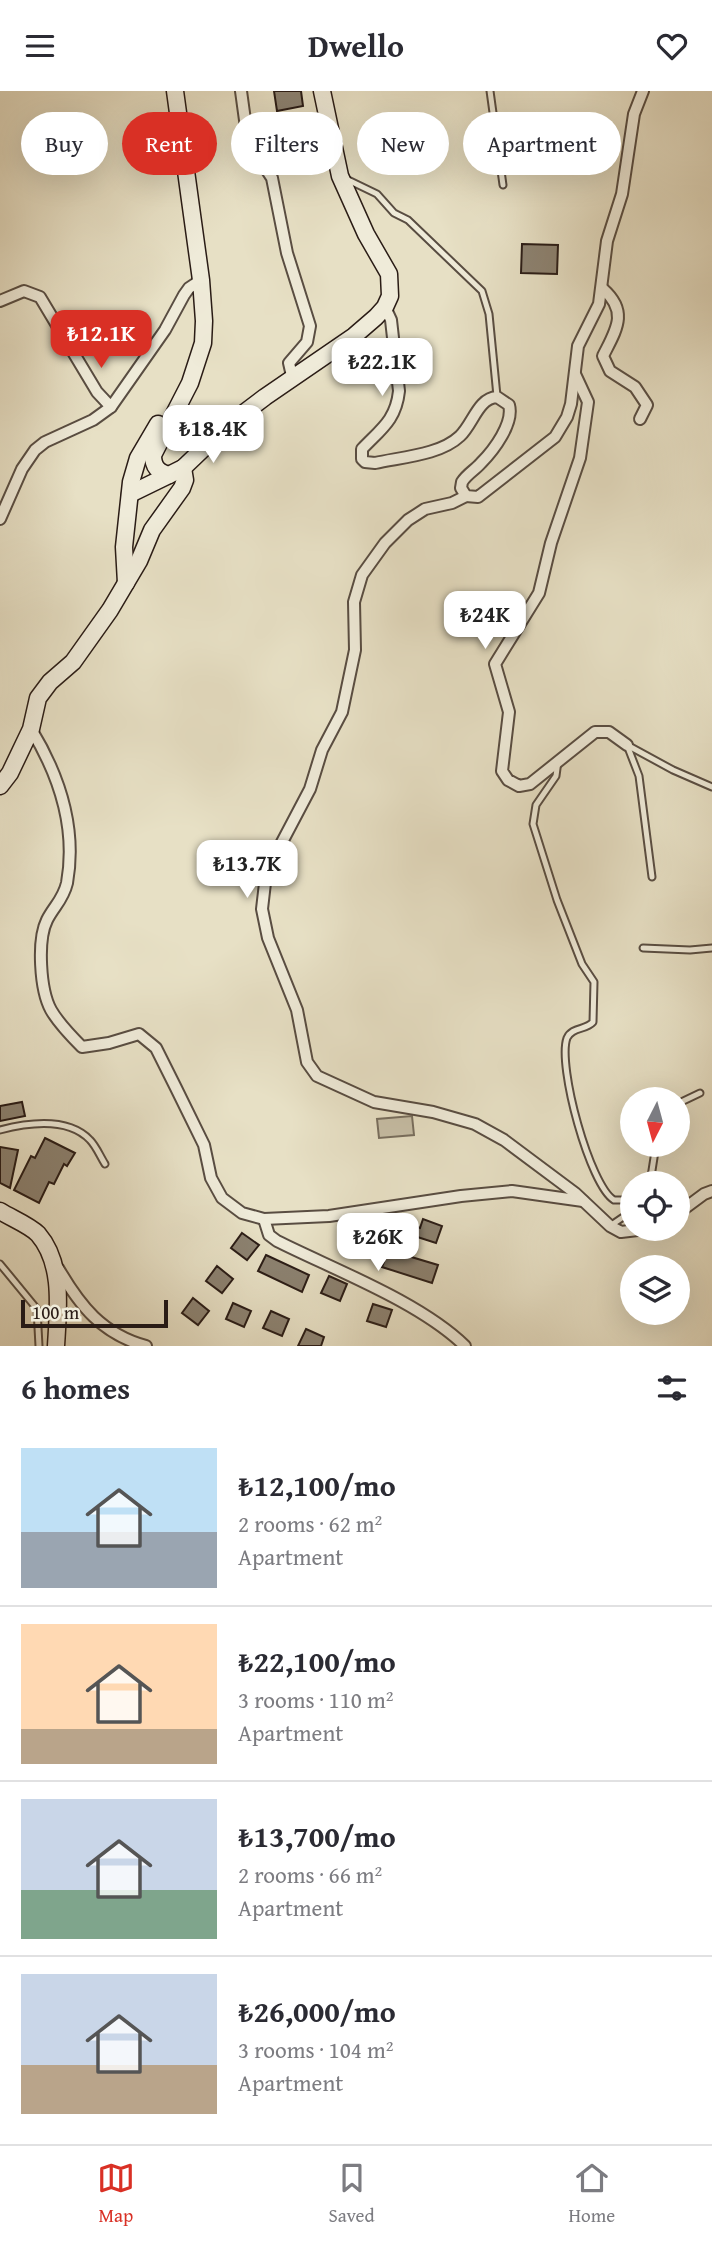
<!DOCTYPE html>
<html lang="en">
<head>
<meta charset="utf-8">
<style>
  :root { --surface:#fff; --page:#f7f7f7; --text:#2b2b33; --muted:#7c7c81; --line:#e1e1e2; --accent:#d93025 }
  body { margin:0; font-family:"Gentium Book Plus",serif; background:var(--page); color:var(--text); height:100vh; display:flex; flex-direction:column; font-size:26px; white-space:nowrap }
  * { box-sizing:border-box; margin:0 }
  p { font-size:23px; color:var(--muted) }
  .icon { flex:none; width:38px; height:38px; fill:none; stroke:currentColor; stroke-width:2; stroke-linecap:round; stroke-linejoin:round }
  .map { position:relative; height:1255px; overflow:hidden }
  .sheet { display:flex; flex-direction:column; background:var(--surface); flex:1 }
  .sheet>* { flex:none }
  .banner { position:absolute; left:21px; top:21px; width:670px; height:63px; display:flex; gap:14px }
  .needle { width:46px; rotate:186deg }
  .fabs { position:absolute; left:620px; top:996px; display:grid; gap:14px }
  .fabs a { display:grid; place-items:center; width:70px; height:70px; border-radius:50%; background:var(--surface); box-shadow:0 7px 28px #0002; font-size:35px }
  .scale { position:absolute; left:21px; bottom:18px; width:147px; box-sizing:border-box; padding-left:7px; border:4px solid #2a1c16; border-top:0; font-size:19px; line-height:24px; white-space:nowrap; color:#2a1c16; -webkit-text-stroke:5px #efebd9; paint-order:stroke }
  .price { position:absolute; translate:-50% -60px; padding:0 16px; border-radius:14px; background:#fff; color:#222; font-size:23px; line-height:46px; filter:drop-shadow(0 2px 4px #0008) }
  .price::after { content:''; position:absolute; left:50%; top:42px; width:21px; height:16px; margin-left:-10px; background:inherit; clip-path:polygon(0 0,100% 0,50% 100%) }
  .price.selected { background:var(--accent); color:#fff }
  ul { padding:0; list-style:none }
  li { display:flex; align-items:center; gap:21px; height:175px; padding:0 21px }
  li+li { border-top:2px solid var(--line) }
  li span { display:grid; place-items:center; flex:none; width:196px; height:140px; border-radius:0px; color:#555 }
  li>.icon { margin-inline-start:auto }
  span .icon { width:84px; height:84px; fill:#fffc; stroke-width:1 }
  li b { font-size:30px }
  h2 { display:flex; justify-content:space-between; align-items:center; height:84px; padding:0 21px; font-size:30px }
  .tag { padding:0 24px; border-radius:32px; background:var(--surface); box-shadow:0 7px 28px #0002; font-size:24px; line-height:63px }
  .tag.selected { background:var(--accent); color:#fff }
  header { display:flex; justify-content:space-between; align-items:center; height:91px; padding:0 21px; background:var(--surface); font-size:32px; font-weight:700 }
  .menu { display:flex; justify-content:space-around; align-items:center; height:98px; border-top:2px solid var(--line); background:var(--surface); font-size:19px; color:var(--muted) }
  .menu a { display:grid; justify-items:center; gap:4px }
  .menu .selected { color:var(--accent) }
  .map>svg:first-child { display:block }
  .green { fill:#c7bfa7; stroke:#786e5e; stroke-width:2 }
  .building { fill:#8c8271; stroke:#2a1c16; stroke-width:2 }
  .lines { fill:none; stroke-linecap:round; stroke-linejoin:round }
  .lane-casing { stroke:#594d42; stroke-width:9 }
  .street-casing { stroke:#594d42; stroke-width:14 }
  .secondary-casing { stroke:#2a1c16; stroke-width:19 }
  .lane { stroke:#efebd9; stroke-width:5 }
  .street { stroke:#efebd9; stroke-width:10 }
  .secondary { stroke:#efebd9; stroke-width:16 }
</style>
</head>
<body>
<header><svg class="icon" aria-label="menu" viewBox="0 0 24 24"><path d="M4 6h16M4 12h16M4 18h16"/></svg>Dwello<svg class="icon" aria-label="heart" viewBox="0 0 24 24"><path d="M12 20l-8-8c-3-5 5-10 8-4 3-6 11-1 8 4z"/></svg></header>
<div class="map">
<svg width="712" height="1255" viewBox="0 0 712 1255">
  <rect width="100%" height="100%" fill="#e7e0c5"/>
  <filter id="stains"><feTurbulence type="fractalNoise" baseFrequency=".00286" numOctaves="4"/><feColorMatrix values="0 0 0 0 .2 0 0 0 0 .09 0 0 0 0 .02 0 0 0 .5 -.17"/></filter>
  <radialGradient id="worn" r=".72"><stop offset=".6" stop-color="#630" stop-opacity="0"/><stop offset="1" stop-color="#630" stop-opacity=".3"/></radialGradient>
  <polygon class="green" points="412,1025 414,1044 379,1047 377,1028"/>
  <g class="building">
    <polygon points="274,0 301,0 303,15 277,20"/>
    <polygon points="522,153 558,154 557,183 521,182"/>
    <polygon points="22,1011 25,1025 0,1030 0,1015"/>
    <polygon points="45,1047 75,1062 67,1075 64,1073 54,1093 49,1091 39,1112 14,1099 31,1065 35,1067"/>
    <polygon points="0,1056 18,1059 10,1097 0,1092"/>
    <polygon points="389,1126 420,1137 423,1128 442,1135 436,1152 405,1142 398,1162 438,1174 432,1192 382,1176 384,1171 355,1161 361,1144 381,1151"/>
    <polygon points="242,1142 259,1154 247,1169 231,1157"/>
    <polygon points="266,1164 309,1184 302,1201 258,1180"/>
    <polygon points="217,1175 233,1188 222,1202 206,1190"/>
    <polygon points="329,1185 347,1193 340,1210 321,1202"/>
    <polygon points="193,1207 209,1220 198,1234 182,1222"/>
    <polygon points="233,1212 251,1220 244,1236 226,1228"/>
    <polygon points="373,1213 392,1219 386,1236 367,1230"/>
    <polygon points="271,1220 289,1228 282,1245 263,1237"/>
    <polygon points="306,1238 324,1246 321,1255 298,1255"/>
  </g>
  <g class="lines">
    <defs>
      <g id="lane">
        <polyline points="490,0 503,94"/>
        <polyline points="346,88 377,103 394,122 408,129 482,200 489,223 497,305"/>
        <polyline points="627,654 639,685 652,786"/>
        <polyline points="627,654 673,679 712,696"/>
        <path d="M558 670 556 685 536 714 533 733 557 809 582 873 594 891 593 931C586 939 572 936 567 947 557 974 590 1095 614 1109H632"/>
        <polyline points="643,857 690,859 712,857"/>
        <polyline points="677,1013 700,1002"/>
        <path d="M0 1039C27 1032 68 1026 90 1049 96 1055 100 1065 105 1073"/>
        <polyline points="650,1092 656,1054"/>
        <polyline points="610,1135 632,1120"/>
        <polyline points="0,1173 37,1218 39,1255"/>
      </g>
      <g id="street">
        <polyline points="241,0 248,51 272,87 287,162 310,235 307,251 289,272 292,285"/>
        <path d="M603 198C629 221 616 239 603 265L610 280 635 296 647 314 640 328"/>
        <polyline points="0,210 24,200 40,206 97,301 111,316 165,239 184,204 189,197 201,189"/>
        <path d="M385 216 391 229 399 300C396 329 381 338 362 358V368L365 371 375 372C402 366 440 364 460 345 473 333 478 307 497 306L509 314C514 332 494 359 481 372 475 379 467 383 462 391L461 397 466 405 478 406 555 346 567 326 571 313 578 255 599 213 607 150 622 103 634 23 643 0"/>
        <polyline points="575,283 588,311 580,367 551,452 539,502 495,573 509,621 502,680 508,689 519,695 530,693 595,641 609,641 627,654"/>
        <polyline points="466,405 452,412 425,418 408,429 385,452 362,484 354,511 355,559 342,621 322,659 310,698 270,774 265,792 262,818 268,847 297,919 307,971 317,985 374,1011 433,1021 475,1033 504,1049 575,1102 610,1135 621,1141 646,1138"/>
        <polyline points="0,428 22,378 35,359 45,351 93,329 111,316"/>
        <path d="M31 638C59 684 77 736 67 792 63 809 54 815 47 829 37 849 40 899 51 919 59 933 71 945 82 956L109 952 139 943 156 957 176 997 204 1054 211 1087 222 1107 242 1122 264 1128 329 1125 461 1105 512 1100 583 1110"/>
        <polyline points="677,1123 704,1103 712,1100"/>
        <path d="M264 1128 269 1144 277 1150C335 1179 420 1211 465 1255"/>
        <path d="M58 1177C80 1215 102 1243 146 1255"/>
      </g>
      <g id="secondary">
        <path d="M175 0 201 189 204 230 203 252 190 292 153 364C153 376 158 381 169 384L183 377 228 334 265 306 354 245 376 226 385 216 390 205 389 183 366 143 340 85 322 0"/>
        <polyline points="130,403 169,384"/>
        <polyline points="126,492 124,456 131,391 138,367 158,333"/>
        <polyline points="0,695 10,682 31,638 38,607 50,591 73,571 110,519 139,470 152,439 182,397 185,389 183,377"/>
        <path d="M0 1120C11 1127 29 1134 38 1143 64 1173 58 1219 56 1255"/>
      </g>
    </defs>
    <use href="#lane" class="lane-casing"/>
    <use href="#street" class="street-casing"/>
    <use href="#secondary" class="secondary-casing"/>
    <use href="#lane" class="lane"/>
    <use href="#street" class="street"/>
    <use href="#secondary" class="secondary"/>
  </g>
  <rect width="100%" height="100%" filter="url(#stains)"/>
  <rect width="100%" height="100%" fill="url(#worn)"/>
</svg>
<div class="fabs">
<a><svg class="needle" viewBox="-14 -14 28 28"><path d="M0-13l5 13h-10z" fill="#e53935"/><path d="M0 13l5-13h-10z" fill="#7c7c81"/></svg></a>
<a><svg class="icon" aria-label="locate" viewBox="0 0 24 24"><circle cx="12" cy="12" r="6"/><path d="M12 2v4M12 18v4M2 12h4M18 12h4"/></svg></a>
<a><svg class="icon" aria-label="layers" viewBox="0 0 24 24"><path d="M12 4l9 5-9 5-9-5zM3 14l9 5 9-5"/></svg></a>
</div>
<div class="scale">100 m</div>
<b class="price selected" style="left:101px;top:279px">₺12.1K</b>
<b class="price" style="left:382px;top:307px">₺22.1K</b>
<b class="price" style="left:213px;top:374px">₺18.4K</b>
<b class="price" style="left:485px;top:560px">₺24K</b>
<b class="price" style="left:247px;top:809px">₺13.7K</b>
<b class="price" style="left:378px;top:1182px">₺26K</b>
<div class="banner">
<a class="tag">Buy</a>
<a class="tag selected">Rent</a>
<a class="tag">Filters</a>
<a class="tag">New</a>
<a class="tag">Apartment</a>
</div>
</div>
<section class="sheet">
<h2>6 homes<svg class="icon" aria-label="filters" viewBox="0 0 24 24"><path d="M4 7h16M4 17h16"/><circle cx="9" cy="7" r="2"/><circle cx="15" cy="17" r="2"/></svg></h2>
<ul>
<li><span style="background:linear-gradient(#bfe0f5 60%,#9aa5b1 0)"><svg class="icon" aria-label="home" viewBox="0 0 24 24"><path d="M3 11l9-7 9 7M6 9v11h12V9"/></svg></span><div><b>₺12,100/mo</b><p>2 rooms · 62 m²</p><p>Apartment</p></div></li>
<li><span style="background:linear-gradient(#ffd9b3 75%,#b9a48a 0)"><svg class="icon" aria-label="home" viewBox="0 0 24 24"><path d="M3 11l9-7 9 7M6 9v11h12V9"/></svg></span><div><b>₺22,100/mo</b><p>3 rooms · 110 m²</p><p>Apartment</p></div></li>
<li><span style="background:linear-gradient(#c9d6e8 65%,#7fa58c 0)"><svg class="icon" aria-label="home" viewBox="0 0 24 24"><path d="M3 11l9-7 9 7M6 9v11h12V9"/></svg></span><div><b>₺13,700/mo</b><p>2 rooms · 66 m²</p><p>Apartment</p></div></li>
<li><span style="background:linear-gradient(#c9d6e8 65%,#b9a48a 0)"><svg class="icon" aria-label="home" viewBox="0 0 24 24"><path d="M3 11l9-7 9 7M6 9v11h12V9"/></svg></span><div><b>₺26,000/mo</b><p>3 rooms · 104 m²</p><p>Apartment</p></div></li>
</ul>
</section>
<nav class="menu">
<a class="selected"><svg class="icon" aria-label="map" viewBox="0 0 24 24"><path d="M3 6l6-2 6 2 6-2v14l-6 2-6-2-6 2zM9 4v14M15 6v14"/></svg>Map</a>
<a><svg class="icon" aria-label="saved" viewBox="0 0 24 24"><path d="M7 4h10v16l-5-4-5 4z"/></svg>Saved</a>
<a><svg class="icon" aria-label="home" viewBox="0 0 24 24"><path d="M3 11l9-7 9 7M6 9v11h12V9"/></svg>Home</a>
</nav>
</body>
</html>
